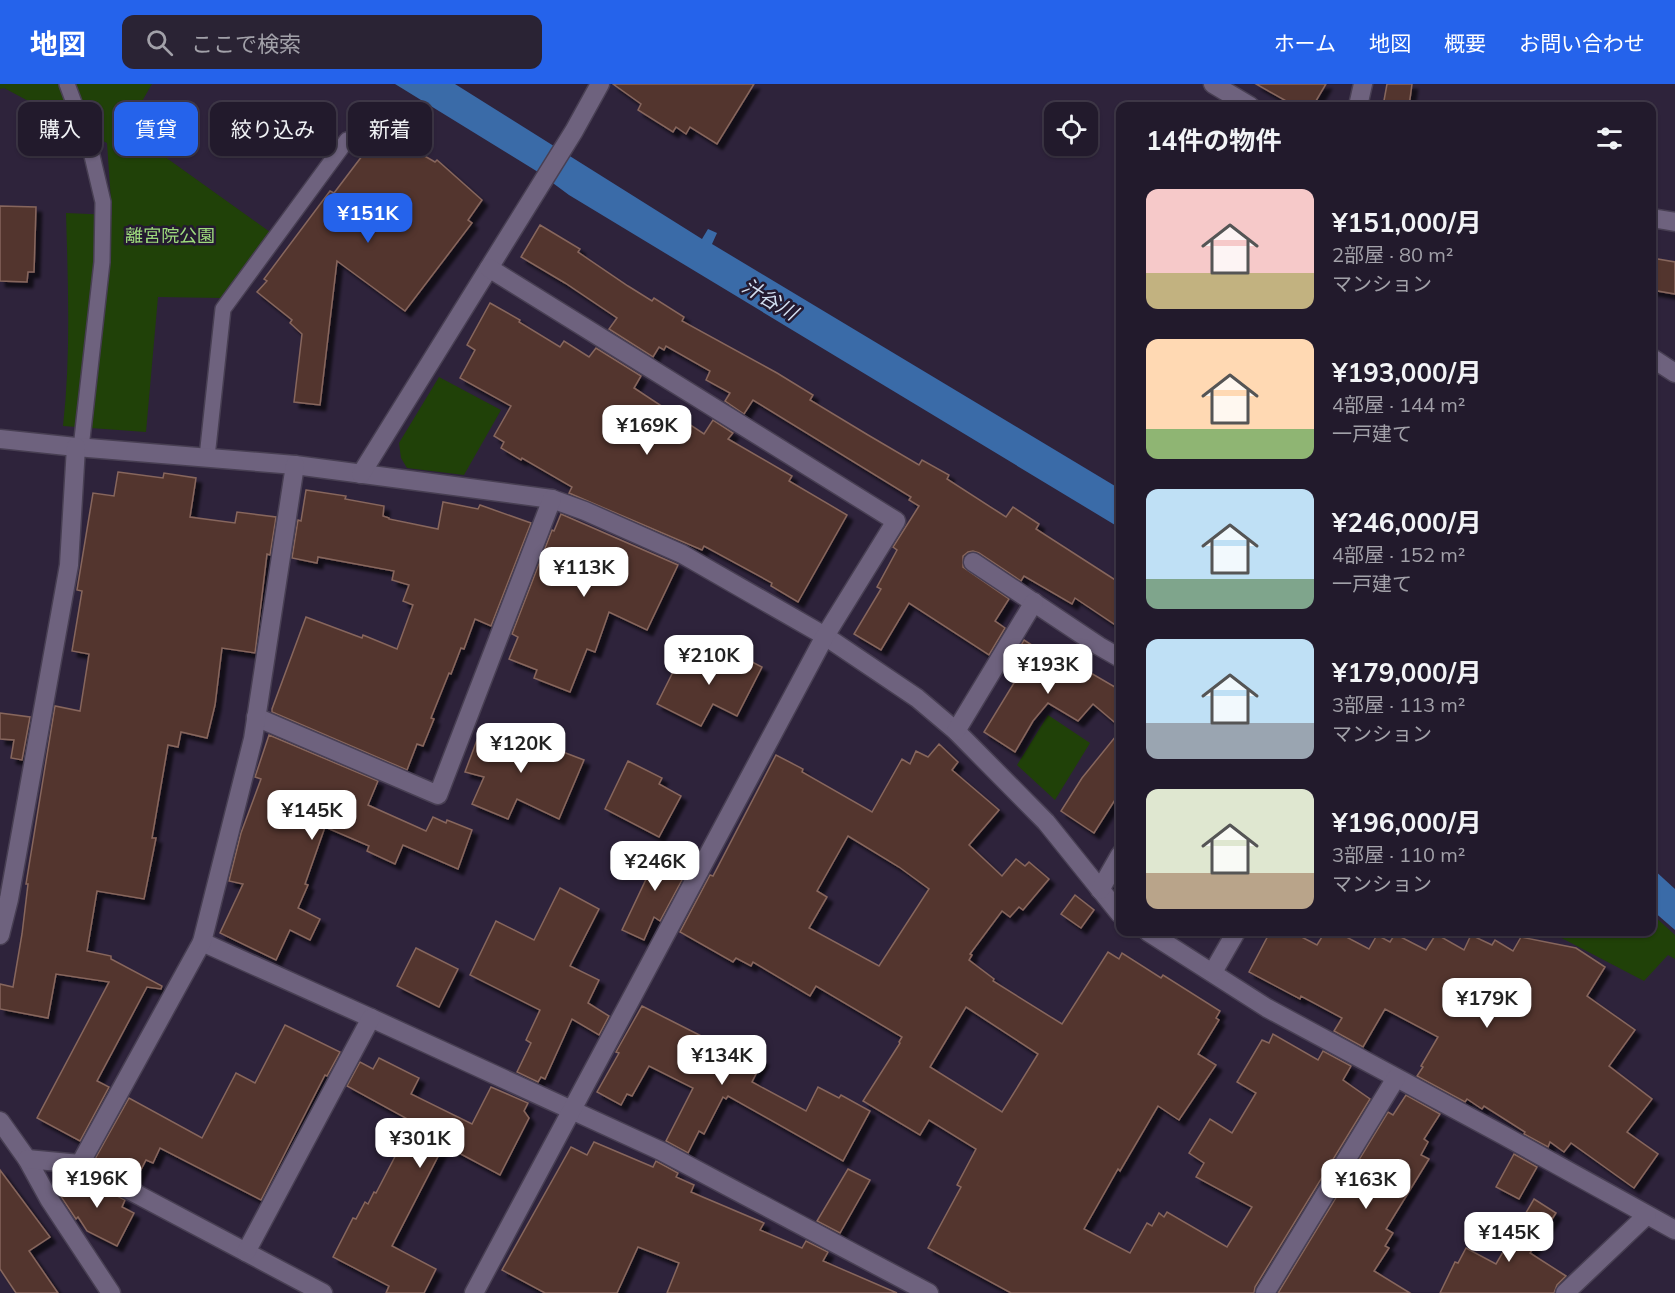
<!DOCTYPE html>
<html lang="ja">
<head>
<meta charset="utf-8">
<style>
  :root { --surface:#221a2c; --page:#2a2334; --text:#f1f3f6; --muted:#a2a1a9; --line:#3f3848; --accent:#2563eb }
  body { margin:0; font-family:Mulish,"Noto Sans JP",sans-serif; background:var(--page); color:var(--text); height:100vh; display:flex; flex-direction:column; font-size:22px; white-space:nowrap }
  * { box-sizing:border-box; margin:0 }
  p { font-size:20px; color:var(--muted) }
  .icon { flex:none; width:33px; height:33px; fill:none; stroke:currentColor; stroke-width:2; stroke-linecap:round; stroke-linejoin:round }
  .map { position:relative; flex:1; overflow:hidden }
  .panel { position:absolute; left:1116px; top:18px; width:540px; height:834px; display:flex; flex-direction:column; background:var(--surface); border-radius:12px; box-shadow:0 2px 4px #0004,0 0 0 2px var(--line) }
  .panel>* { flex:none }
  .banner { position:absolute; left:18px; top:18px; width:570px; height:54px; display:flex; gap:12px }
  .tools { position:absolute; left:1044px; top:18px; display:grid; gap:12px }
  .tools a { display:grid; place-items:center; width:54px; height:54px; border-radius:12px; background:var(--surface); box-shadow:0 2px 4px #0004,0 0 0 2px var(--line); font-size:30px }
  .price { position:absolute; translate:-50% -51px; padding:0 14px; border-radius:12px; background:#fff; color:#222; font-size:20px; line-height:39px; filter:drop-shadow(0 2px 3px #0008) }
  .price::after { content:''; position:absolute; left:50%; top:36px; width:18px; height:14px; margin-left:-9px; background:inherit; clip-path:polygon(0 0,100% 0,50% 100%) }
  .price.selected { background:var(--accent); color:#fff }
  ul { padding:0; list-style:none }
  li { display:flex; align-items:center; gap:18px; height:150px; padding:0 30px }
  li span { display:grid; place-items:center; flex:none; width:168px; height:120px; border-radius:12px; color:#555 }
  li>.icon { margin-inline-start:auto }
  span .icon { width:72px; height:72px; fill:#fffc; stroke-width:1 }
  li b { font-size:26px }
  h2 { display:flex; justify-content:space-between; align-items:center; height:72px; padding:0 30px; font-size:26px }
  .pill { padding:0 21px; border-radius:12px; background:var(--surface); box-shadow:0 2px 4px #0004,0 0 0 2px var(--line); font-size:21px; line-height:54px }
  .pill.selected { background:var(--accent); color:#fff }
  header { display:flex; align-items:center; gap:36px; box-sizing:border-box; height:84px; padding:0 30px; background:var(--accent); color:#fff }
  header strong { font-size:28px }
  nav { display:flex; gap:33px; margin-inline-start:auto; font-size:21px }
  .search { width:420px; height:54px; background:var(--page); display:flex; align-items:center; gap:15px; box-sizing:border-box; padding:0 21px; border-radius:12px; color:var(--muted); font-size:22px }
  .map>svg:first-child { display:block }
  .green { fill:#204108 }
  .water { fill:#3a6ba8 }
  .building { fill:#53362e; stroke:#87665d; stroke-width:1.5; fill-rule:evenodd; filter:url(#shadow) }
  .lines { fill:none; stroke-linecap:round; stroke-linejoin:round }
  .lane-casing { stroke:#483f53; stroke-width:18 }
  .street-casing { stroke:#483f53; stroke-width:21 }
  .lane { stroke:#6e627e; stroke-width:15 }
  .street { stroke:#6e627e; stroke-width:18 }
  .labels { text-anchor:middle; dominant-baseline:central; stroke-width:5; stroke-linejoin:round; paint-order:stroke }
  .park-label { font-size:18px; fill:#9edb7d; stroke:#241a30 }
  .water-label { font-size:20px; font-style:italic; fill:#d2dff1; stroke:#241a30 }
</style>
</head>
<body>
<header>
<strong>地図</strong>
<div class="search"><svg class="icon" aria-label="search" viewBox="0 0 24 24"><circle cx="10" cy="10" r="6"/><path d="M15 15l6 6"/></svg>ここで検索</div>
<nav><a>ホーム</a><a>地図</a><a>概要</a><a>お問い合わせ</a></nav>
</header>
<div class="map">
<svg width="1675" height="1209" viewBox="0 0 1675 1209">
  <defs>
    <filter id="shadow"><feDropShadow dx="5.5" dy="5.5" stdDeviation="1.5" flood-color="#0009"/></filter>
  </defs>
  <rect width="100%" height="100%" fill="#2e233b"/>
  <g class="green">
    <path d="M0 0H152L126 45 270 148 221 214 158 213 146 348 63 342C71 271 68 200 66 129L112 131 107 59 4 4 0 5Z"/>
    <polygon points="439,293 501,326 464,391 407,384 401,374 399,359"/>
    <polygon points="1048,631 1090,659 1055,716 1017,681"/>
    <polygon points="1652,830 1675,851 1675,875 1668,871 1644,897 1550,848 1652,848"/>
  </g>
  <g class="water">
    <polygon points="395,0 455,0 702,155 708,145 717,149 712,160 1120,405 1120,444 569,111 538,88"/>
    <polygon points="1652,784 1675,805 1675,846 1652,826"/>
  </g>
  <g class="building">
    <polygon points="613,0 754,0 717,60 690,43 686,50 676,43 673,48 638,26 641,20"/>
    <polygon points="1256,0 1326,0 1313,22 1295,22"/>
    <polygon points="1387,0 1412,0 1409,22 1383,22"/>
    <polygon points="378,51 400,58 435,78 437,76 482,116 468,136 472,139 405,227 337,177 320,321 294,318 302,250 290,239 292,236 257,208 267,197 264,195 330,107 334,109"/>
    <polygon points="0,122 36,123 34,188 28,188 27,198 0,197"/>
    <polygon points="540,141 580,165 578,168 628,202 652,217 654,214 684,233 682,237 777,289 813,311 810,316 868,351 919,381 922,376 949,391 947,395 1006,433 1013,423 1039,440 1036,445 1120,499 1120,544 1075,514 1072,520 1024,492 1021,497 979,469 973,467 968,468 963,472 963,483 1009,515 995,537 1005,544 989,571 909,519 881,566 854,550 881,505 877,503 897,466 893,463 919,422 909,416 911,413 753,316 744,330 725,317 730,309 706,296 710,287 666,262 664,266 659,263 653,273 609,245 617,234 565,199 521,173"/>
    <polygon points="1652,174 1675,178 1675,210 1652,206"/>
    <polygon points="490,219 520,236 519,238 560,263 564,257 589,273 596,264 641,292 634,304 704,350 713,336 733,349 728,355 792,392 789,397 847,431 798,518 771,502 772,499 704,462 702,466 569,409 572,403 522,374 521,376 501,364 504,358 494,352 511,322 460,294 475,266 467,261"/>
    <polygon points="118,388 163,394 164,389 196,394 190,433 235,439 237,428 276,433 270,471 267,470 255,569 222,564 215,621 207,654 181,648 178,663 168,661 152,754 156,754 144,815 97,807 87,867 111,872 111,875 162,902 161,905 147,903 97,997 109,1003 80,1057 37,1034 109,898 56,890 48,934 0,925 0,900 13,903 22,850 28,800 26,800 55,622 80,627 89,570 72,567 82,507 77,506 93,409 114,412"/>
    <polygon points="306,406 346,412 345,415 384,422 383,432 389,434 389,435 438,445 443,418 478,425 480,421 531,439 491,542 475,535 464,565 461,564 451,590 449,589 431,634 434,635 423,662 417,660 407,686 272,628 272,625 306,533 362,554 363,551 397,565 413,521 403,517 409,501 392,496 394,487 318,473 317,479 292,474 298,436 301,437"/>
    <polygon points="561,430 678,481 647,546 609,528 595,568 587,565 570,608 534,594 537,586 509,575 518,553 512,550 552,446 554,447"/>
    <polygon points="1024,556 1073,588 1075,585 1082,588 1084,585 1120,606 1120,643 1093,620 1078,637 1048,619 1033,637 1015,668 984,648 1014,599 1007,594 1012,586 1008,583"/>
    <polygon points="727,565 762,583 737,632 713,620 701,642 657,620 684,566 718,583"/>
    <polygon points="0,629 30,633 22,676 11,674 14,656 0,655"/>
    <polygon points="486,640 541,662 542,660 584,676 559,735 517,715 508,735 472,720 484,693 465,688 477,656 479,657"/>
    <polygon points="1120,647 1120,708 1094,749 1061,727 1082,694"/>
    <polygon points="269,651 378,697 368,721 426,747 433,733 446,739 447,736 472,746 458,785 403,761 395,780 367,767 369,762 325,743 305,800 308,801 298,824 320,835 310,856 290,846 276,876 220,849 243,800 229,797 241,749 261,695 255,693"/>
    <path d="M939 660 958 678 952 686 999 726 969 761 1002 792 1016 775 1025 782 1029 778 1049 795 1023 826 1019 823 1010 833 1002 827 970 870 972 871 969 876 994 895 993 897 1062 940 1108 868 1119 875 1122 869 1161 894 1163 891 1220 927 1216 934 1219 936 1198 970 1216 981 1179 1036 1158 1022 1120 1087 1118 1085 1084 1145 1130 1169 1147 1139 1152 1142 1159 1129 1164 1133 1167 1128 1227 1163 1252 1123 1196 1093 1204 1079 1189 1069 1210 1035 1232 1049 1256 1009 1237 998 1262 956 1269 959 1273 950 1318 976 1323 967 1351 982 1343 996 1370 1015 1255 1203 1254 1209H1011L928 1164 961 1103 957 1101 976 1065 929 1036 920 1051 863 1017 900 959 899 958 902 953 816 902 810 912 753 878 751 882 736 874 733 878 680 848 710 791 713 792 776 671 803 685 802 688 872 728 902 675 910 680 916 667 928 673ZM848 752 899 783 929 805 879 882 809 844 827 813 817 807ZM966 923 1038 970 1002 1028 930 983Z"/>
    <polygon points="628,677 662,694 659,700 681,712 659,753 605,725"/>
    <polygon points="654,763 690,781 660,837 654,833 644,856 622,846 648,791 642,788"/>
    <polygon points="560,804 599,825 570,882 599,896 588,919 609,932 599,951 572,935 545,995 541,993 538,998 517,988 531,959 526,956 540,926 470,891 496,837 534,856"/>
    <polygon points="1075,811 1094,826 1081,844 1061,830"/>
    <polygon points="1270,848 1292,848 1317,861 1325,848 1337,848 1369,865 1377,851 1390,858 1395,850 1426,866 1436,850 1464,866 1471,851 1492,861 1495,856 1513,867 1521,853 1576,864 1605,883 1587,912 1635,946 1609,982 1652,1015 1627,1048 1658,1070 1634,1104 1571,1059 1564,1068 1550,1058 1548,1063 1524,1050 1525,1048 1484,1022 1482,1025 1467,1015 1465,1018 1417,992 1423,983 1421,982 1438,953 1385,925 1363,963 1334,947 1342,934 1301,912 1300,915 1249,888"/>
    <polygon points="416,864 458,885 439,923 397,902"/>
    <polygon points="642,922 723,963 726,957 763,976 752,998 806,1027 818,1003 839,1014 841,1011 870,1027 843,1077 728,1012 726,1015 723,1013 704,1050 699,1047 688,1069 666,1057 693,1004 649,982 632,1012 627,1010 621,1021 597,1008 619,969 616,968"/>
    <polygon points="285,941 340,968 327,992 325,991 261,1116 160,1064 153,1079 146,1076 135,1097 95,1075 129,1014 202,1054 236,989 255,999"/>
    <polygon points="379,974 419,994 411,1010 472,1040 491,1003 528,1019 524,1027 529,1034 500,1091 444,1061 392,1162 436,1185 424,1209 386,1209 389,1202 333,1173 353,1134 356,1135 365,1118 368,1120 374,1108 376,1109 413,1038 347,1002 360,978 373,985"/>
    <polygon points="1406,1011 1440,1030 1424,1055 1428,1058 1421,1071 1429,1075 1386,1145 1393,1149 1385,1162 1389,1164 1374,1187 1410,1209 1278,1209 1388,1028 1393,1031"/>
    <polygon points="594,1058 653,1083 656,1077 678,1089 676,1093 694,1101 691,1108 764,1139 760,1146 802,1164 806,1157 828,1168 823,1177 897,1209 667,1209 679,1179 638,1163 617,1209 545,1209 502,1186 571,1063 587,1071"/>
    <polygon points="1514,1070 1537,1083 1519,1115 1496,1103"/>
    <polygon points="848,1085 870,1096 840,1149 817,1137"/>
    <polygon points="0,1086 50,1153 29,1167 58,1209 16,1209 0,1185"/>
    <polygon points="71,1090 77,1091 125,1116 122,1123 134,1129 117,1162 87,1147 78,1133 76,1135 60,1111"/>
    <polygon points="1534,1115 1556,1129 1530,1169 1566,1192 1557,1201 1554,1209 1440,1209 1455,1178 1458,1179 1466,1164 1496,1180"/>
  </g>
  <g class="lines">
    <defs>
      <g id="lane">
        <polyline points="67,0 89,59 103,118 102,178 81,364"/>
        <polyline points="207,373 223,225 347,56"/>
      </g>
      <g id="street">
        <polyline points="1213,0 1250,22"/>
        <polyline points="1358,22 1363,0"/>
        <polyline points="1652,134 1675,138"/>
        <polyline points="1652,274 1675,289"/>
        <polyline points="0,355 76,363 295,381 552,415 585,427 682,470 825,552 917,614 956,647 1046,738 1120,830"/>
        <polyline points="361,390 574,47 600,0"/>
        <polyline points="973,478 1099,562 1120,574"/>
        <polyline points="256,633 438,711 552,415"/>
        <polyline points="956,647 1034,518"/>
        <polyline points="1100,806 1120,771"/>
        <polyline points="1148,848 1267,924 1503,1051 1675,1146"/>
        <polyline points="0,851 9,815 69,481 76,363"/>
        <polyline points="202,858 371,934 661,1067 929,1209"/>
        <polyline points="1213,888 1236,848"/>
        <polyline points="0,1037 27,1075 49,1115 111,1209"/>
        <polyline points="27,1075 80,1080 323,1209"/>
        <polyline points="80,1080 202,858 253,655 295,381"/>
        <polyline points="246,1168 371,934"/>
        <polyline points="474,1209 825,552 896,437 489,184"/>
        <polyline points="1265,1209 1396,994"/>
        <polyline points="1565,1209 1647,1131"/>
      </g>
    </defs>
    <use href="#lane" class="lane-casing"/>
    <use href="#street" class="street-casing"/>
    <use href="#lane" class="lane"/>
    <use href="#street" class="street"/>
  </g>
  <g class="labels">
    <g class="park-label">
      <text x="170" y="151">離宮院公園</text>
    </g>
    <g class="water-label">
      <text transform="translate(770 215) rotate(31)">汁谷川</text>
    </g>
  </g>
</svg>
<div class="tools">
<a><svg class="icon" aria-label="locate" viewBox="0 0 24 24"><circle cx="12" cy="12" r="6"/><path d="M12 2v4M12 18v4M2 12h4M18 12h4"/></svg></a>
</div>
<b class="price selected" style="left:368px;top:160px">¥151K</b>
<b class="price" style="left:647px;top:372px">¥169K</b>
<b class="price" style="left:584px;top:514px">¥113K</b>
<b class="price" style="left:709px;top:602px">¥210K</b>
<b class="price" style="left:1048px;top:611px">¥193K</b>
<b class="price" style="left:521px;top:690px">¥120K</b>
<b class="price" style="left:312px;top:757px">¥145K</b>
<b class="price" style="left:655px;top:808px">¥246K</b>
<b class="price" style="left:1487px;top:945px">¥179K</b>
<b class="price" style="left:722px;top:1002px">¥134K</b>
<b class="price" style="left:420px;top:1085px">¥301K</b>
<b class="price" style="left:97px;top:1125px">¥196K</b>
<b class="price" style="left:1366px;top:1126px">¥163K</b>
<b class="price" style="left:1509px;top:1179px">¥145K</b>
<div class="banner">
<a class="pill">購入</a>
<a class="pill selected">賃貸</a>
<a class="pill">絞り込み</a>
<a class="pill">新着</a>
</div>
<section class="panel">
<h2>14件の物件<svg class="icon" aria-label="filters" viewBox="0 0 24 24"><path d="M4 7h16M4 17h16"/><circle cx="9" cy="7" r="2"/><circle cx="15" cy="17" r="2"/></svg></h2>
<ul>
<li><span style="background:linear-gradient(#f6c9c9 70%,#c2b280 0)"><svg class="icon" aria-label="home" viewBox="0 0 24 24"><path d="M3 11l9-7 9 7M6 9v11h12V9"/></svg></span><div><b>¥151,000/月</b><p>2部屋 · 80 m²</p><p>マンション</p></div></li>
<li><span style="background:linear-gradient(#ffd9b3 75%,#8fb573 0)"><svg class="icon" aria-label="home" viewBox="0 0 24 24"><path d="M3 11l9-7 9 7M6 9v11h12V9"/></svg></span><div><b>¥193,000/月</b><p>4部屋 · 144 m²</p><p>一戸建て</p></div></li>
<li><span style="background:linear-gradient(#bfe0f5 75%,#7fa58c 0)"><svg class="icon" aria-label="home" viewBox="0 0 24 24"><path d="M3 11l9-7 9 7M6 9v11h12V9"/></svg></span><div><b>¥246,000/月</b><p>4部屋 · 152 m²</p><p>一戸建て</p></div></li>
<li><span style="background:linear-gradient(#bfe0f5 70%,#9aa5b1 0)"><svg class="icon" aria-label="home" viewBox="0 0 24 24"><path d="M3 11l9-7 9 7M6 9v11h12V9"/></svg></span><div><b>¥179,000/月</b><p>3部屋 · 113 m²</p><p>マンション</p></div></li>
<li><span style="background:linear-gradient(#dfe7d0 70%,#b9a48a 0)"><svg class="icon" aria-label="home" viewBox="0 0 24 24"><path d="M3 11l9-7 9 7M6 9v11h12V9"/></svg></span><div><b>¥196,000/月</b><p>3部屋 · 110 m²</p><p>マンション</p></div></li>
</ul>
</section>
</div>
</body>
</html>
